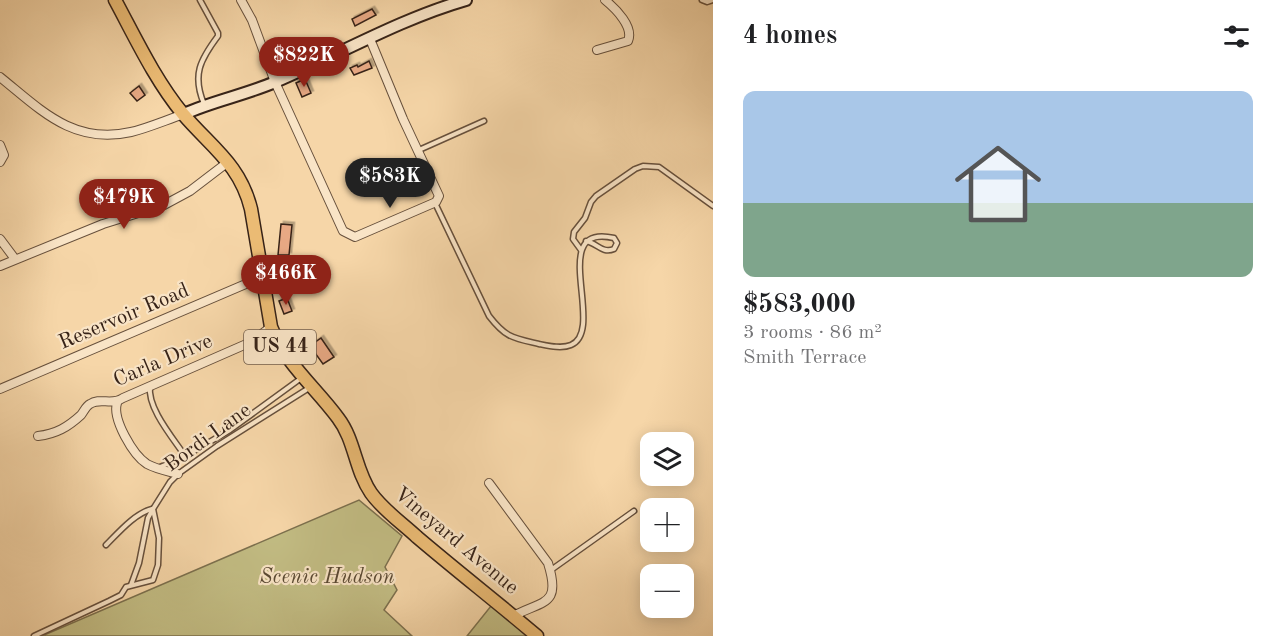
<!DOCTYPE html>
<html lang="en">
<head>
<meta charset="utf-8">
<style>
  :root { --surface:#fff; --page:#f2f2f2; --text:#202124; --muted:#757577; --accent:#8f2418 }
  body { margin:0; font-family:"Old Standard TT",serif; background:var(--page); color:var(--text); height:100vh; display:flex; flex-direction:column; font-size:22px; white-space:nowrap }
  * { box-sizing:border-box; margin:0 }
  p { font-size:20px; color:var(--muted) }
  .icon { flex:none; width:33px; height:33px; fill:none; stroke:currentColor; stroke-width:2; stroke-linecap:round; stroke-linejoin:round }
  .map { position:relative; flex:1; overflow:hidden }
  .drawer { display:flex; flex-direction:column; background:var(--surface); width:570px }
  .drawer>* { flex:none }
  .fabs { position:absolute; left:640px; top:432px; display:grid; gap:12px }
  .fabs a { display:grid; place-items:center; width:54px; height:54px; border-radius:12px; background:var(--surface); box-shadow:0 3px 15px #0003; font-size:30px }
  .price { position:absolute; translate:-50% -51px; padding:0 14px; border-radius:21px; background:var(--accent); color:#fff; font-size:20px; line-height:39px; filter:drop-shadow(0 2px 3px #0008) }
  .price::after { content:''; position:absolute; left:50%; top:36px; width:18px; height:14px; margin-left:-9px; background:inherit; clip-path:polygon(0 0,100% 0,50% 100%) }
  .price.active { background:#222; color:#fff }
  ul { padding:0; list-style:none }
  li { display:grid; align-content:center; gap:12px; height:318px; padding:0 30px }
  li span { display:grid; place-items:center; height:186px; border-radius:12px; color:#555 }
  li>.icon { margin-inline-start:auto }
  span .icon { width:108px; height:108px; fill:#fffc; stroke-width:1 }
  li b { font-size:26px }
  h2 { display:flex; justify-content:space-between; align-items:center; height:72px; padding:0 30px; font-size:26px }
  main { display:flex; flex:1; min-height:0 }
  .map>svg:first-child { display:block }
  .green { fill:#c2bc83; stroke:#7c704e; stroke-width:1.5 }
  .building { fill:#e8a984; stroke:#372318; stroke-width:1.5; filter:url(#shadow) }
  .lines { fill:none; stroke-linecap:round; stroke-linejoin:round }
  .lane-casing { stroke:#67503c; stroke-width:7 }
  .street-casing { stroke:#67503c; stroke-width:10 }
  .secondary-casing { stroke:#372318; stroke-width:14 }
  .primary-casing { stroke:#372318; stroke-width:15 }
  .lane { stroke:#f9e4c6; stroke-width:4 }
  .street { stroke:#f9e4c6; stroke-width:8 }
  .secondary { stroke:#f9e4c6; stroke-width:10 }
  .primary { stroke:#ebbb74; stroke-width:12 }
  .labels { text-anchor:middle; dominant-baseline:central; stroke-width:4.5; stroke-linejoin:round; paint-order:stroke }
  .shield { fill:#f9e4c6; stroke:#715d4c; stroke-width:1.5 }
  .shield-label { font-size:20px; font-weight:bold; fill:#372318 }
  .street-label { font-size:21px; fill:#372318; stroke:#f9e4c6 }
  .park-label { font-size:21px; font-style:italic; fill:#5a4933; stroke:#f9e4c6 }
</style>
</head>
<body>
<main>
<div class="map">
<svg width="713" height="636" viewBox="0 0 713 636">
  <defs>
    <filter id="shadow"><feDropShadow dx="2.5" dy="-2.5" stdDeviation="0" flood-color="#0004"/></filter>
  </defs>
  <rect width="100%" height="100%" fill="#f6d6a8"/>
  <filter id="stains"><feTurbulence type="fractalNoise" baseFrequency=".00333" numOctaves="4"/><feColorMatrix values="0 0 0 0 .2 0 0 0 0 .09 0 0 0 0 .02 0 0 0 .5 -.17"/></filter>
  <radialGradient id="worn" r=".72"><stop offset=".6" stop-color="#630" stop-opacity="0"/><stop offset="1" stop-color="#630" stop-opacity=".3"/></radialGradient>
  <g class="green">
    <polygon points="359,500 402,536 385,567 397,590 384,610 412,636 42,636"/>
    <polygon points="495,601 537,636 467,636"/>
  </g>
  <g class="building">
    <polygon points="372,9 376,15 355,26 352,19"/>
    <polygon points="369,61 372,68 354,75 350,68 357,65 358,67"/>
    <polygon points="305,79 311,93 302,97 296,83"/>
    <polygon points="139,86 145,95 137,101 130,93"/>
    <polygon points="281,224 292,225 289,255 278,255"/>
    <polygon points="287,298 292,311 284,314 279,301"/>
    <polygon points="321,338 334,357 323,364 310,346"/>
  </g>
  <g class="lines">
    <defs>
      <g id="lane">
        <path d="M200 0 218 33V36C200 60 192 75 204 104"/>
        <polyline points="702,0 707,2 713,0"/>
        <polyline points="419,150 484,121"/>
        <path d="M435 203 489 316C506 338 513 338 539 344 549 346 562 349 571 345 607 330 546 222 614 238L617 243 614 249C602 254 597 243 586 241"/>
        <polyline points="581,250 573,239 574,232 585,218 591,202 596,196 635,169 643,166 659,167 713,206"/>
        <path d="M150 386C147 408 173 438 185 456"/>
        <polyline points="160,467 182,458 230,430 300,379"/>
        <path d="M106 545C118 533 135 513 152 509"/>
        <polyline points="551,570 634,511"/>
        <polyline points="131,585 139,563 148,518 153,509"/>
        <polyline points="34,636 109,601 121,595 126,587 153,580 158,565 159,538 153,509 170,482 178,474 217,446 309,388"/>
      </g>
      <g id="street">
        <polyline points="241,0 252,20 275,82 343,231 355,237 436,202 439,196 403,119 370,39"/>
        <path d="M597 50 628 41C634 27 616 9 605 0"/>
        <path d="M0 77C41 110 73 145 131 132 148 128 166 120 184 114"/>
        <polyline points="0,145 4,155 0,162"/>
        <polyline points="0,239 15,259"/>
        <polyline points="0,266 103,224 164,205 190,191 228,162"/>
        <polyline points="0,389 262,277"/>
        <path d="M117 403C112 419 133 455 147 464 156 469 167 471 178 474"/>
        <path d="M38 436C56 434 68 427 81 415 84 411 86 406 90 404 100 397 112 406 123 398L251 342 271 327"/>
        <path d="M489 483 548 563C561 605 545 600 513 616"/>
      </g>
      <path id="secondary" d="M184 114C213 101 245 95 275 82 338 55 400 19 466 0"/>
      <path id="primary" d="M115 0C136 39 155 80 183 114 211 147 240 164 251 209L271 327C285 363 315 387 338 418 355 440 355 470 371 493 383 510 402 523 417 537 457 571 498 603 537 636"/>
    </defs>
    <use href="#lane" class="lane-casing"/>
    <use href="#street" class="street-casing"/>
    <use href="#secondary" class="secondary-casing"/>
    <use href="#primary" class="primary-casing"/>
    <use href="#lane" class="lane"/>
    <use href="#street" class="street"/>
    <use href="#secondary" class="secondary"/>
    <use href="#primary" class="primary"/>
  </g>
  <g class="labels">
    <rect class="shield" x="244" y="330" width="72" height="34" rx="4.5"/>
    <g class="shield-label">
      <text x="280" y="347">US 44</text>
    </g>
    <g class="street-label">
      <text transform="translate(124 317) rotate(-23)">Reservoir Road</text>
      <text transform="translate(163 361) rotate(-23)">Carla Drive</text>
      <text transform="translate(208 438) rotate(-36)">Bordi Lane</text>
      <text transform="translate(456 541) rotate(40)">Vineyard Avenue</text>
    </g>
    <g class="park-label">
      <text x="327" y="577">Scenic Hudson</text>
    </g>
  </g>
  <rect width="100%" height="100%" filter="url(#stains)"/>
  <rect width="100%" height="100%" fill="url(#worn)"/>
</svg>
<div class="fabs">
<a><svg class="icon" aria-label="layers" viewBox="0 0 24 24"><path d="M12 4l9 5-9 5-9-5zM3 14l9 5 9-5"/></svg></a>
<a>+</a>
<a>−</a>
</div>
<b class="price" style="left:304px;top:88px">$822K</b>
<b class="price active" style="left:390px;top:209px">$583K</b>
<b class="price" style="left:124px;top:230px">$479K</b>
<b class="price" style="left:286px;top:306px">$466K</b>
</div>
<section class="drawer">
<h2>4 homes<svg class="icon" aria-label="filters" viewBox="0 0 24 24"><path d="M4 7h16M4 17h16"/><circle cx="9" cy="7" r="2"/><circle cx="15" cy="17" r="2"/></svg></h2>
<ul>
<li><span style="background:linear-gradient(#a9c7e8 60%,#7fa58c 0)"><svg class="icon" aria-label="home" viewBox="0 0 24 24"><path d="M3 11l9-7 9 7M6 9v11h12V9"/></svg></span><div><b>$583,000</b><p>3 rooms · 86 m²</p><p>Smith Terrace</p></div></li>
</ul>
</section>
</main>
</body>
</html>
